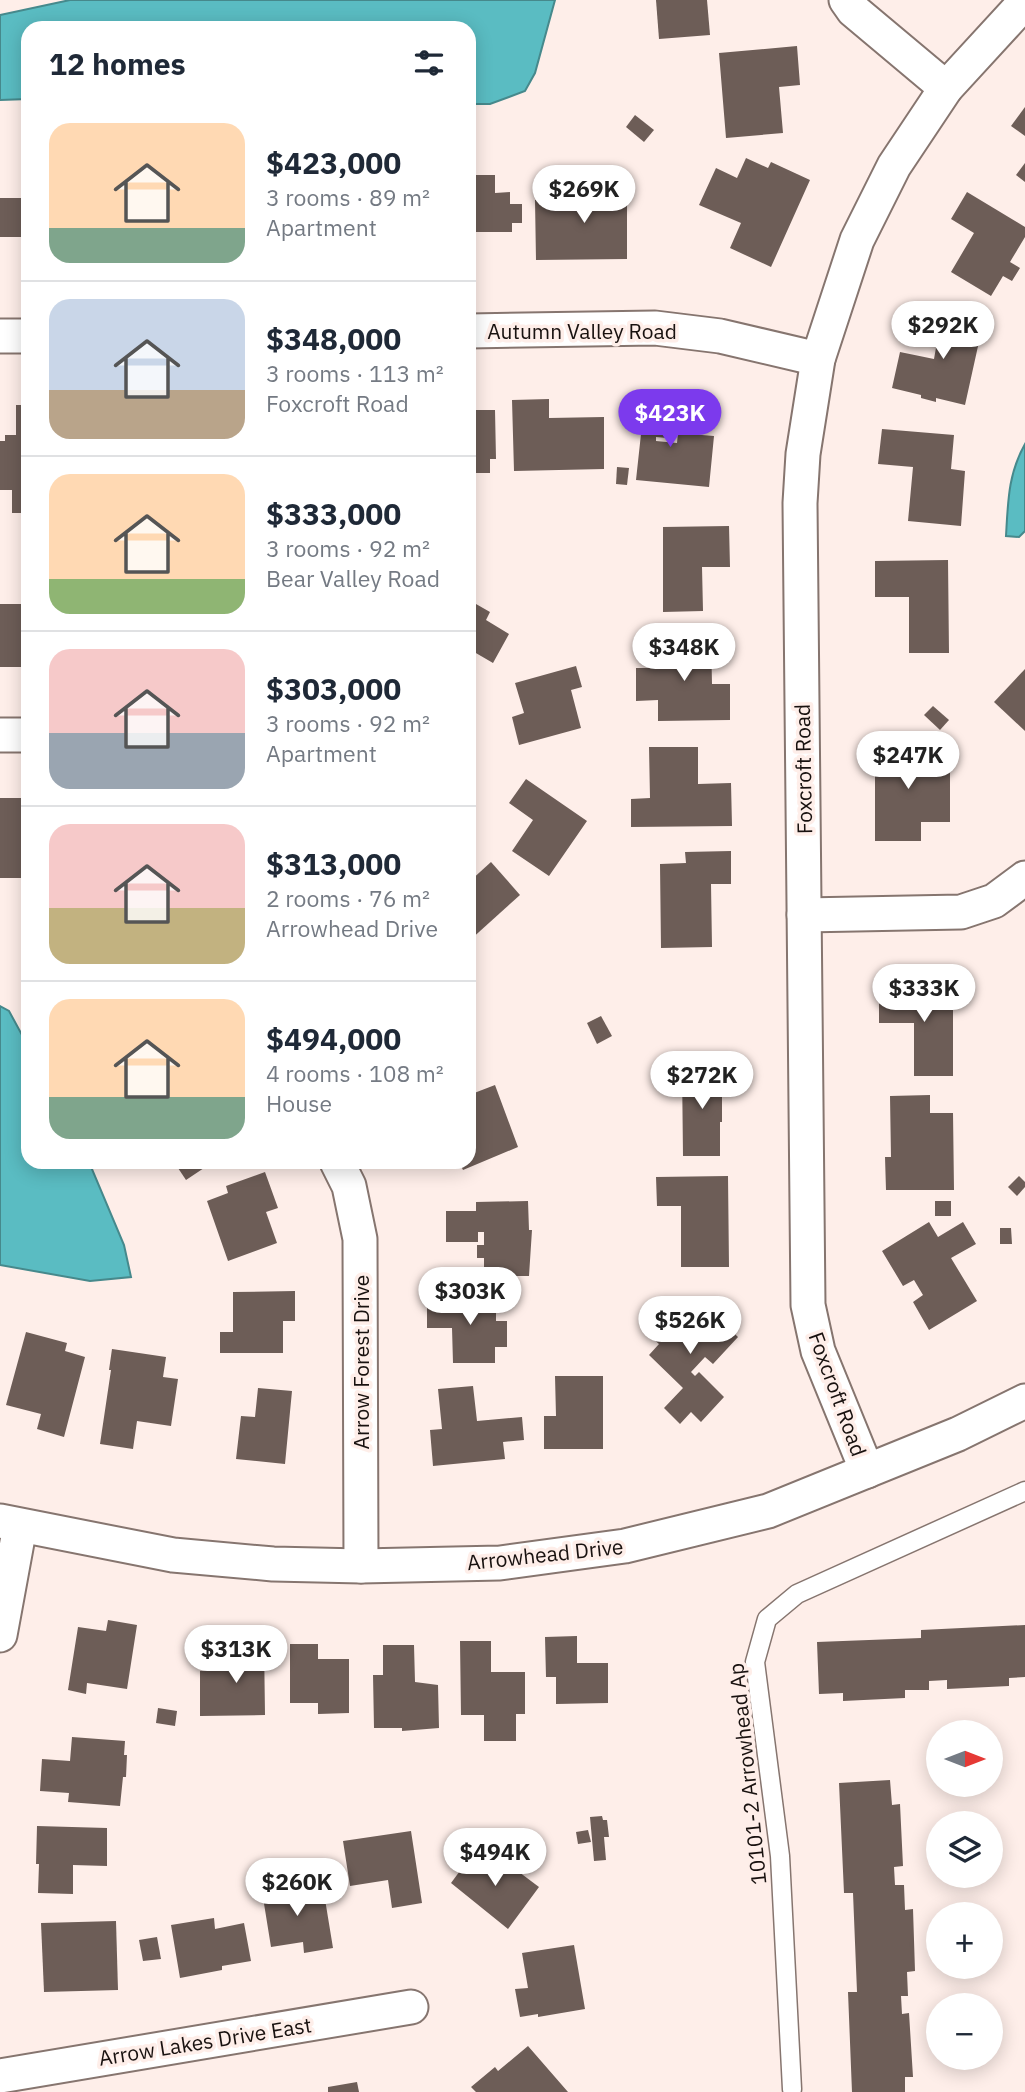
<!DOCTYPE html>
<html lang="en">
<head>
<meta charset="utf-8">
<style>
  :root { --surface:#fff; --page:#f2f2f3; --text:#1f2937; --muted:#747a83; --line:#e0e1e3; --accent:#7c3aed }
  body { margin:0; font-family:"IBM Plex Sans",sans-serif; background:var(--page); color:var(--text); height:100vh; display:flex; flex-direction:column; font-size:26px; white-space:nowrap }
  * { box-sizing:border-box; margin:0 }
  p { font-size:23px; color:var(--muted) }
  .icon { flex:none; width:38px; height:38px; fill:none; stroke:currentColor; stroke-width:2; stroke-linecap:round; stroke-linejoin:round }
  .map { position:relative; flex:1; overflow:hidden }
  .panel { position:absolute; left:21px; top:21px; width:455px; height:1148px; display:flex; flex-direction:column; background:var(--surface); border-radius:21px; box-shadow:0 4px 18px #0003 }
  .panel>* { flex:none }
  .needle { width:46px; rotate:90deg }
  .tools { position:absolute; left:926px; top:1720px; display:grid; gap:14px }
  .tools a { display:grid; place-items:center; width:77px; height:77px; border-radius:50%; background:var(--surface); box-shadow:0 4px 18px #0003; font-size:35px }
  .price { position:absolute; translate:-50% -60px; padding:0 16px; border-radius:24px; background:#fff; color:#222; font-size:23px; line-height:46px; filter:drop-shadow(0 2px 4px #0008) }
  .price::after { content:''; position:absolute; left:50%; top:42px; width:21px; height:16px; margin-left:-10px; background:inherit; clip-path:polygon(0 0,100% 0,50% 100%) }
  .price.selected { background:var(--accent); color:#fff }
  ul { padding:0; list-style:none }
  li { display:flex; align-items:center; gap:21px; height:175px; padding:0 28px }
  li+li { border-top:2px solid var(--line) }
  li span { display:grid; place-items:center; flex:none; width:196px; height:140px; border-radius:21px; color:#555 }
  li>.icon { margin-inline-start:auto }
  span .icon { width:84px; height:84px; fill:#fffc; stroke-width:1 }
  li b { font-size:30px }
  h2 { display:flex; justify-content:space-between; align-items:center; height:84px; padding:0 28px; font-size:30px }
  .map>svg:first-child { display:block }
  .water { fill:#5abcc2; stroke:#46898c; stroke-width:2 }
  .building { fill:#6d5d57 }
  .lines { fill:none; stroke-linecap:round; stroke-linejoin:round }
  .lane-casing { stroke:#86756f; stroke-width:21 }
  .street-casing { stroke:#86756f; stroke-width:37 }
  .lane { stroke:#fff; stroke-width:18 }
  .street { stroke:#fff; stroke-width:33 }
  .labels { text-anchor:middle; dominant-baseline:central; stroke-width:7; stroke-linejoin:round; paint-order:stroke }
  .street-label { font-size:21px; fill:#18110f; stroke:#feeee9 }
</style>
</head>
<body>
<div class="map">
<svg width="1025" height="2092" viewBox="0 0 1025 2092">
  <rect width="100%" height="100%" fill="#feeee9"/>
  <g class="water">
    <polygon points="70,0 555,0 535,73 525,91 490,104 469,104 469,28 28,28 28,99 0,100 0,15"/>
    <path d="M1025 444V531L1019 537 1006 536C1008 502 1008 474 1025 444Z"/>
    <polygon points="0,1006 9,1011 28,1046 28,1162 89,1162 124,1245 131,1277 90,1281 0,1265"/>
  </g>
  <g class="building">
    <polygon points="656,0 707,0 710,35 659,39"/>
    <polygon points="797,46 800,85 779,87 783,133 726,138 719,53"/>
    <polygon points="1025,107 1025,136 1011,126"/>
    <polygon points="635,115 654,130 644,142 626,127"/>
    <polygon points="746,158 768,168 771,162 810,180 771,267 730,248 741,223 699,205 716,168 737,178"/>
    <polygon points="1025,163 1025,182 1016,175"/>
    <polygon points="469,165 473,165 473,175 495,175 495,193 510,192 510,204 522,204 522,223 512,223 512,232 469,232"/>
    <polygon points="592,179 627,179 627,259 536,260 535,200 592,200"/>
    <polygon points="967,192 1025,227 1025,237 1010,262 1020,268 1012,281 1003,276 991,296 951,272 974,233 951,219"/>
    <rect x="0" y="198" width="28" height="39"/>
    <polygon points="939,309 984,319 965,405 936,398 936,402 921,398 921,395 892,388 900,352 934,359 937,342 932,341"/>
    <polygon points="549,399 549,418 604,417 604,469 514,471 512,400"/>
    <polygon points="636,399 670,403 667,438 656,437 656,441 677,443 678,433 714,436 709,487 636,480 641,434 633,433"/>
    <polygon points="16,405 28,405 28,513 12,513 12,490 0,490 0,441 5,441 5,435 16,435"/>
    <polygon points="469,410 495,410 496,459 490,459 490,473 469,473"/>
    <polygon points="882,429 954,435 951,469 965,471 961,526 908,521 913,467 878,464"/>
    <polygon points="617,467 629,468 627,485 616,484"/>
    <polygon points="729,526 730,567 702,567 703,611 663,612 663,527"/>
    <polygon points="948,560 949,653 909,653 909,597 875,597 875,561"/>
    <polygon points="469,600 490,612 486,620 509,634 493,663 469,649"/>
    <polygon points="0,604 28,604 28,650 22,650 22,667 0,667"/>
    <polygon points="711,638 712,684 730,684 730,720 658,721 658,700 636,701 636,668 657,668 656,639"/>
    <polygon points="576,666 582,687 571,690 581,728 519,745 512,717 524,713 515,683"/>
    <polygon points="1025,669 1025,731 994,702"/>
    <polygon points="933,706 949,720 940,730 924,715"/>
    <polygon points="875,739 916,739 916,759 950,759 950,822 921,822 921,841 875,841"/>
    <polygon points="649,747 698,747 698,784 731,783 732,826 631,827 631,799 650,798"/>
    <polygon points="526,779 587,821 549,876 512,851 533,820 509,803"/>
    <rect x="0" y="798" width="21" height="80"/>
    <polygon points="731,851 731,884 711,884 712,947 661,948 660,864 686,863 685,852"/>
    <polygon points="491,862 520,895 469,941 469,882"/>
    <polygon points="879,987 953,987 953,1076 914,1076 914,1023 879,1023"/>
    <polygon points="601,1016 612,1036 597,1044 587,1023"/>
    <polygon points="682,1068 722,1068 722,1122 720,1122 720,1156 683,1156"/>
    <polygon points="495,1085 518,1147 463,1170 459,1162 469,1162 469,1095"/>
    <polygon points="930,1095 930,1113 953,1113 954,1190 886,1190 885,1157 891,1157 890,1096"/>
    <polygon points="174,1162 213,1162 186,1180"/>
    <polygon points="265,1172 278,1208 266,1212 277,1243 228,1261 207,1201 228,1193 226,1186"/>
    <polygon points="728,1176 729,1267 681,1267 681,1206 657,1206 656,1177"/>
    <polygon points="1019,1176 1025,1182 1025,1187 1017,1196 1008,1187"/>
    <polygon points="528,1201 529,1230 532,1230 529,1276 484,1276 484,1258 477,1258 477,1245 484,1245 484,1232 478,1232 478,1242 446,1242 446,1211 476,1211 476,1202"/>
    <rect x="935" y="1201" width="16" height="15"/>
    <polygon points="929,1222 938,1237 963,1222 976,1244 951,1258 977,1301 929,1330 913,1302 923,1295 914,1280 903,1286 882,1251"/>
    <polygon points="1000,1228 1011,1228 1012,1244 1000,1244"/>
    <polygon points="295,1291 295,1321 283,1321 283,1353 220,1353 220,1332 233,1332 233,1292"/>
    <polygon points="496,1298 496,1321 507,1321 507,1347 495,1347 495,1363 453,1363 452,1328 427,1328 427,1299"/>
    <polygon points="699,1300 738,1337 713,1364 705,1357 691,1372 695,1376 699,1372 724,1397 701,1422 691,1412 680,1424 664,1408 683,1388 649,1355 659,1344 644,1331 669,1304 683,1317"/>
    <polygon points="26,1332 67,1343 65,1351 85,1357 64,1437 37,1429 41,1414 6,1405"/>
    <polygon points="112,1349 166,1357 163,1377 178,1379 171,1426 137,1421 133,1449 100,1444 111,1370 109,1370"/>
    <polygon points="555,1376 603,1376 603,1449 544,1449 544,1416 556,1416"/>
    <polygon points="473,1386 477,1421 522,1417 524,1440 503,1442 505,1459 433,1466 430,1430 442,1429 438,1389"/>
    <polygon points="258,1388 292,1391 285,1464 236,1459 241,1416 255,1417"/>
    <polygon points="108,1620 137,1625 127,1689 87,1683 86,1694 68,1690 78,1627 106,1631"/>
    <polygon points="1025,1625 1025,1677 1009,1678 1009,1686 947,1689 947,1680 929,1681 929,1690 905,1690 905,1698 843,1701 843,1693 819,1694 817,1642 921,1638 921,1630"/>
    <polygon points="577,1636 577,1663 608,1663 608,1703 556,1704 556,1677 546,1677 545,1637"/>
    <polygon points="460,1641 491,1641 491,1672 525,1672 525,1714 516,1714 516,1741 484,1741 484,1715 461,1715"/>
    <polygon points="235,1642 264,1642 265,1715 200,1716 200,1671 235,1671"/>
    <polygon points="290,1644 318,1644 318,1659 349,1659 349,1713 318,1714 318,1703 290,1703"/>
    <polygon points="383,1645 414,1645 415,1682 438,1685 439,1728 402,1731 402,1728 374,1728 373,1675 383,1675"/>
    <polygon points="158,1708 177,1711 175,1726 156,1723"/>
    <polygon points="72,1737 125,1741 124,1755 127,1755 126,1777 123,1777 120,1806 68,1802 69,1793 40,1791 42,1759 70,1761"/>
    <polygon points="890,1780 892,1805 900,1804 903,1866 894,1867 895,1885 904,1885 905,1910 913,1909 915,1971 907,1972 908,1996 901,1996 902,2014 909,2013 913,2077 905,2077 905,2092 852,2092 848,1992 857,1992 853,1893 844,1893 839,1783"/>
    <polygon points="602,1816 603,1820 607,1820 609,1837 604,1837 606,1860 594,1861 590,1817"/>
    <polygon points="37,1826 107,1828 107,1866 73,1865 73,1894 38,1893 39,1864 36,1864"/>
    <polygon points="588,1830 591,1842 578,1844 576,1832"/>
    <polygon points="411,1831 422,1903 392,1908 388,1880 350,1886 343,1841"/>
    <polygon points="474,1852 496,1868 503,1860 539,1887 508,1929 451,1883"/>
    <polygon points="282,1882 284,1894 323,1887 333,1948 304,1953 303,1942 271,1947 261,1885"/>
    <polygon points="214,1918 215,1929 244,1923 251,1961 222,1966 222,1970 180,1978 171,1925"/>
    <polygon points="116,1921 118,1990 44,1992 41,1923"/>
    <polygon points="157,1937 161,1959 143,1961 139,1940"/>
    <polygon points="574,1945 585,2009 538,2017 538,2014 520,2017 515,1989 528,1988 522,1953"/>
    <polygon points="528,2046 568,2092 476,2092 471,2087 495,2067 498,2071"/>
    <polygon points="357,2082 359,2092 328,2092 328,2087"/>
  </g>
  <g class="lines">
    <defs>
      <polyline id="lane" points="792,2089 780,1856 755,1662 767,1619 797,1594 1025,1491"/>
      <g id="street">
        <polyline points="846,0 853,10 946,88"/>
        <polyline points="469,331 655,328 720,336 818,359"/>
        <polyline points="0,336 28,336"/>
        <polyline points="0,735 28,735"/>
        <polyline points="804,915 961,912 994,901 1025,878"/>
        <polyline points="337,1162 349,1186 360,1239 361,1566"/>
        <polyline points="867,1471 818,1351 808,1305 800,503 803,454 818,359 857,240 894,166 946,88 1025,2"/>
        <polyline points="0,1521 173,1555 273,1564 361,1566 500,1563 625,1546 768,1511 958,1434 1025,1401"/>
        <polyline points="0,1635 20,1526"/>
        <polyline points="0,2076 411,2007"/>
      </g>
    </defs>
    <use href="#lane" class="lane-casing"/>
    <use href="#street" class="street-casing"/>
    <use href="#lane" class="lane"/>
    <use href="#street" class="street"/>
  </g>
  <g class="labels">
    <g class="street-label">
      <text x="582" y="331">Autumn Valley Road</text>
      <text transform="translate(803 769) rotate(-91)">Foxcroft Road</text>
      <text transform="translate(361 1362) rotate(-90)">Arrow Forest Drive</text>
      <text transform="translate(838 1394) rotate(70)">Foxcroft Road</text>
      <text transform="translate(545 1554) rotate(-6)">Arrowhead Drive</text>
      <text transform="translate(747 1774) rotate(-96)">10101-2 Arrowhead Ap</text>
      <text transform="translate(205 2041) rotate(-9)">Arrow Lakes Drive East</text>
    </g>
  </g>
</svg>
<div class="tools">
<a><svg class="needle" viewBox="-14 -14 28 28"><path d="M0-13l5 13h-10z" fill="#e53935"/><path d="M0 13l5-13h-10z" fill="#747a83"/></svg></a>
<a><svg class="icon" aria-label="layers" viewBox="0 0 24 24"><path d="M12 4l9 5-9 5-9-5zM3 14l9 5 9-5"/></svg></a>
<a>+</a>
<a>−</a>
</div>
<b class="price" style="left:584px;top:225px">$269K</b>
<b class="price" style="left:943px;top:361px">$292K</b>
<b class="price selected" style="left:670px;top:449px">$423K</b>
<b class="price" style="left:684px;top:683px">$348K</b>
<b class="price" style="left:908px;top:791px">$247K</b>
<b class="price" style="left:924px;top:1024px">$333K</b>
<b class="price" style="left:702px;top:1111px">$272K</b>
<b class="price" style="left:470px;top:1327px">$303K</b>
<b class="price" style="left:690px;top:1356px">$526K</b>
<b class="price" style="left:236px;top:1685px">$313K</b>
<b class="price" style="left:495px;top:1888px">$494K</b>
<b class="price" style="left:297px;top:1918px">$260K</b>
<section class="panel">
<h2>12 homes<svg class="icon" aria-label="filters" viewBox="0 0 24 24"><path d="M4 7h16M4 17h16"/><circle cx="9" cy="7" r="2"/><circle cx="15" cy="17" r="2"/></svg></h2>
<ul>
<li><span style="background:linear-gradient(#ffd9b3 75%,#7fa58c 0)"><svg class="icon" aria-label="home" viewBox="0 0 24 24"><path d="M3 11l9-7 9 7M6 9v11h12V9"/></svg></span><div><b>$423,000</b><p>3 rooms · 89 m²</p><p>Apartment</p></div></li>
<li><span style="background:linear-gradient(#c9d6e8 65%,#b9a48a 0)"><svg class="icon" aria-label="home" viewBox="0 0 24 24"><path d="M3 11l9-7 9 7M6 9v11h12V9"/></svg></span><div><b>$348,000</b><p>3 rooms · 113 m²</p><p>Foxcroft Road</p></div></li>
<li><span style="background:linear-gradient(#ffd9b3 75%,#8fb573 0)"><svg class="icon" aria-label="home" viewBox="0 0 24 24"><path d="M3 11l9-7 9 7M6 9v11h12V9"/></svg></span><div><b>$333,000</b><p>3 rooms · 92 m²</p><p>Bear Valley Road</p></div></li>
<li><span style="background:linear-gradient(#f6c9c9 60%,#9aa5b1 0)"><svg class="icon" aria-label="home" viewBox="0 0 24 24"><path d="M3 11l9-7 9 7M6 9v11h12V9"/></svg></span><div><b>$303,000</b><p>3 rooms · 92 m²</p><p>Apartment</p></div></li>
<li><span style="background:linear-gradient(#f6c9c9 60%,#c2b280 0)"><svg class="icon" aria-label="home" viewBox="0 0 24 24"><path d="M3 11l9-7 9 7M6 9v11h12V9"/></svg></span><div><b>$313,000</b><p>2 rooms · 76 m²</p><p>Arrowhead Drive</p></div></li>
<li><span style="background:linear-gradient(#ffd9b3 70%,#7fa58c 0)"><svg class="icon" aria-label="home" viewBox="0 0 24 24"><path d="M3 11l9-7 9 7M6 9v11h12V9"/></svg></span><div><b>$494,000</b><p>4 rooms · 108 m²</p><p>House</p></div></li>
</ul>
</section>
</div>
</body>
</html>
